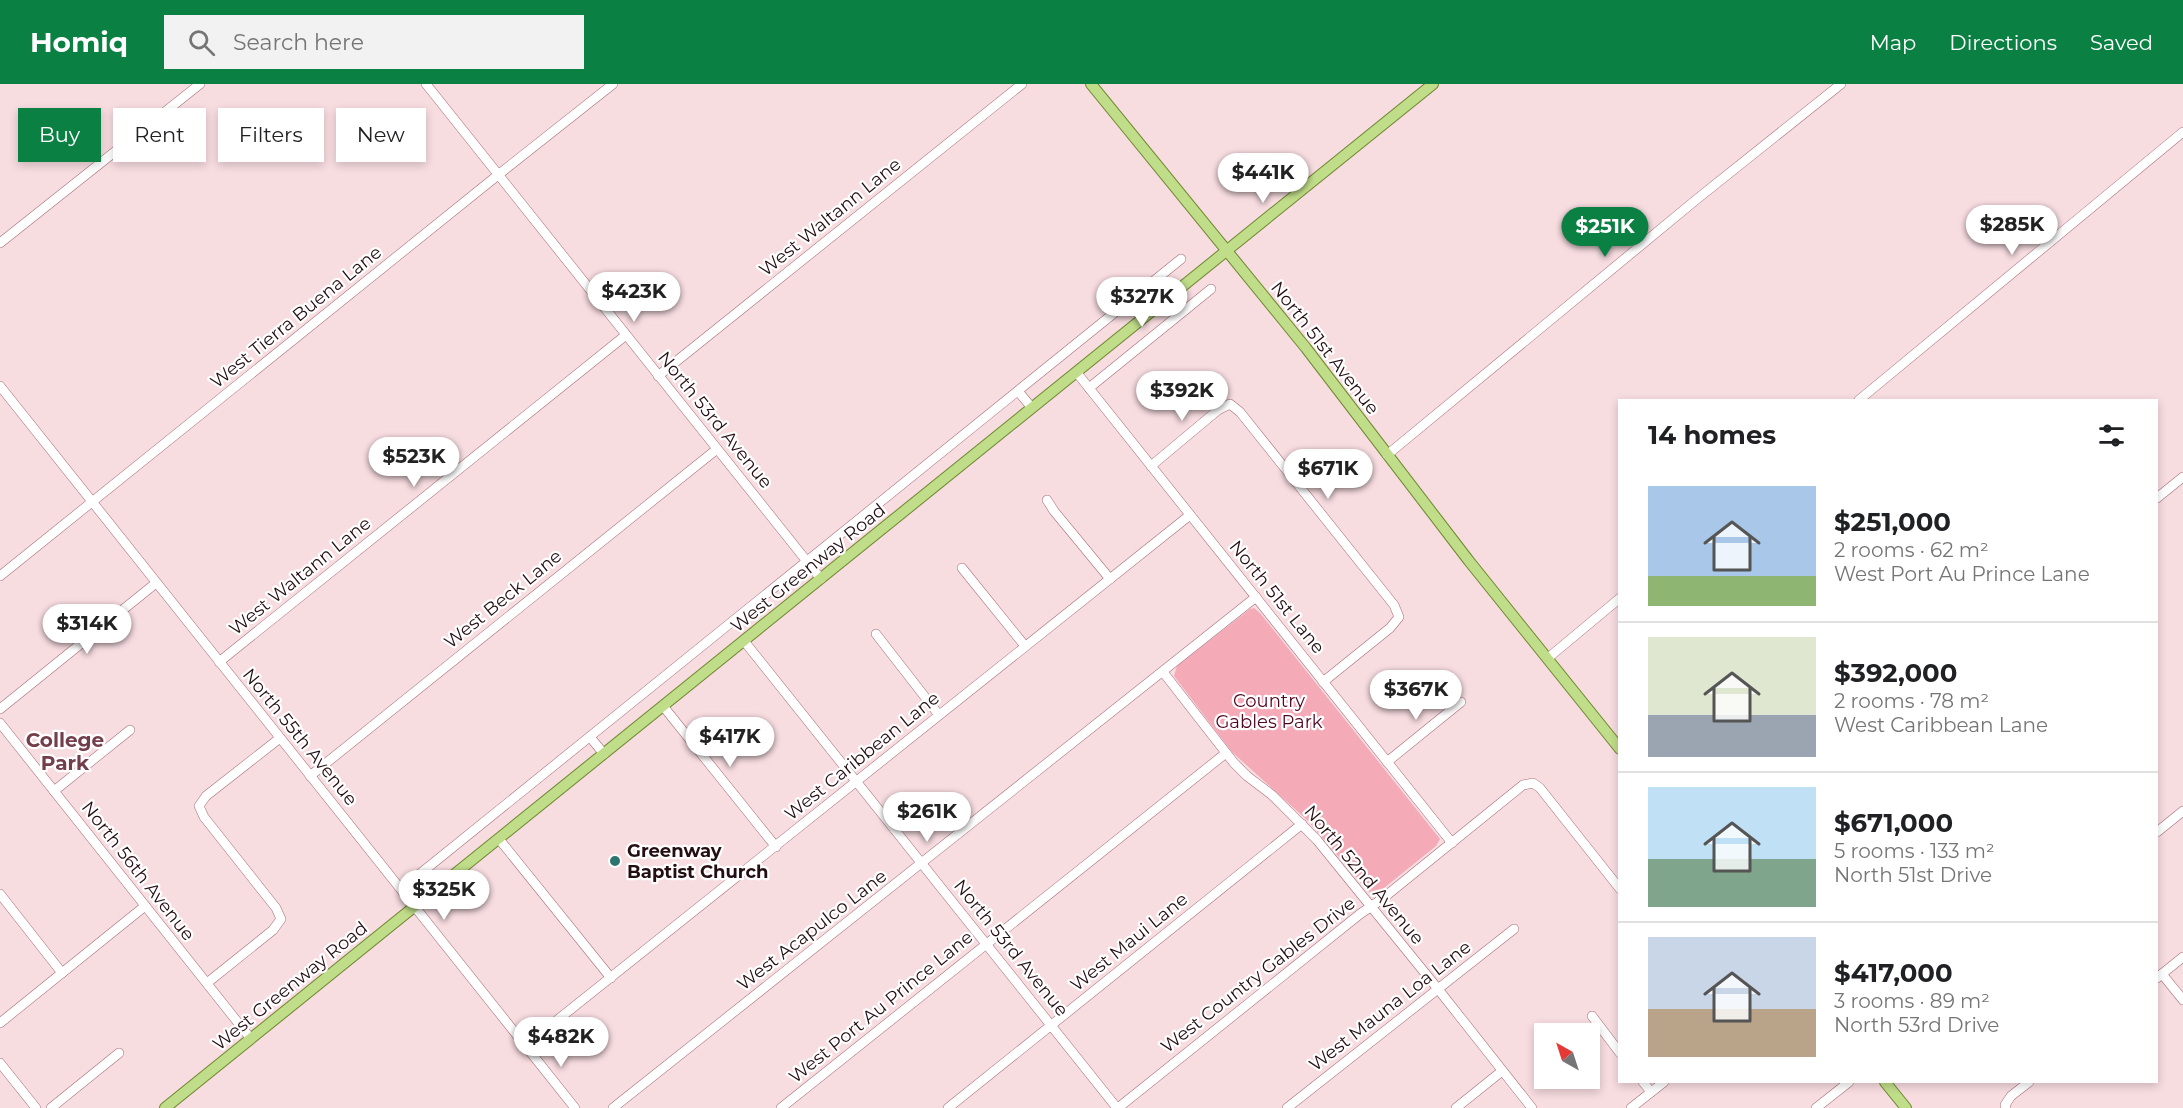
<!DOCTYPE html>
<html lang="en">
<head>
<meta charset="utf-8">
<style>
  :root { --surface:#fff; --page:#f2f2f2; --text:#202124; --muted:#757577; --line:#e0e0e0; --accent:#0b8043 }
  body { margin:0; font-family:Montserrat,sans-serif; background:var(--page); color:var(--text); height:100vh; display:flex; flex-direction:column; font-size:22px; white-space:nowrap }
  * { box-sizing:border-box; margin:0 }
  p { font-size:20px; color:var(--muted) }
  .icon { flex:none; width:33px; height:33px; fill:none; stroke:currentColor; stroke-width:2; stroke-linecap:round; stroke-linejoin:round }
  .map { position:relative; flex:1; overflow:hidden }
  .details { position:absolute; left:1618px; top:315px; width:540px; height:684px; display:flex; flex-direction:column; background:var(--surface); border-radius:0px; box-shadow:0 3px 9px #0003 }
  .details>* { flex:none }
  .guide { position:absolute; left:18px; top:24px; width:570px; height:54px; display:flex; gap:12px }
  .needle { width:39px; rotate:321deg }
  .buttons { position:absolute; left:1534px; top:939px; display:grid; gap:12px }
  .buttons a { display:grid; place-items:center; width:66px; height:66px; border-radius:0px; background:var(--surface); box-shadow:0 3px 9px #0003; font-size:30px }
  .price { position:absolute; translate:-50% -51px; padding:0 14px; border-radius:21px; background:#fff; color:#222; font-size:20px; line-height:39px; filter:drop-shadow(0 2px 3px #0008) }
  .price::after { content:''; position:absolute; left:50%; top:36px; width:18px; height:14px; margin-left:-9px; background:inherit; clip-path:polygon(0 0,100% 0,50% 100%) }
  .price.selected { background:var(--accent); color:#fff }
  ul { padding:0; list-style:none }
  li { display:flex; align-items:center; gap:18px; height:150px; padding:0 30px }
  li+li { border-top:2px solid var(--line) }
  li span { display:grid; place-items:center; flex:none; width:168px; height:120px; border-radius:0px; color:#555 }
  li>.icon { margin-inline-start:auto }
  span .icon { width:72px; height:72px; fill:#fffc; stroke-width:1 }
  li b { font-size:26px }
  h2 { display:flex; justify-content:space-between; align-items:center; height:72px; padding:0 30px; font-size:26px }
  .tag { padding:0 21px; border-radius:0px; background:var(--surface); box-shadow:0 3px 9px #0003; font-size:21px; line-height:54px }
  .tag.selected { background:var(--accent); color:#fff }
  header { display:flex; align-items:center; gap:36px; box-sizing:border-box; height:84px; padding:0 30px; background:var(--accent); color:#fff }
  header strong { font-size:28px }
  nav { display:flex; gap:33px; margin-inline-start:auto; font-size:21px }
  .search { width:420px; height:54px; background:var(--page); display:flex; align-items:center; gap:15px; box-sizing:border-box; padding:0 21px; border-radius:0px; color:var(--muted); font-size:22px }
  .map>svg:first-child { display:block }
  .green { fill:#f5aab8 }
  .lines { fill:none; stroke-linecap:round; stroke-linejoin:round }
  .minor-casing { stroke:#a66c78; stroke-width:10 }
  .major-casing { stroke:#6e862d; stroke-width:12 }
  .minor { stroke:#fff; stroke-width:9 }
  .major { stroke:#c0dd89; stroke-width:10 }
  .poi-dot { fill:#2c746e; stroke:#fff; stroke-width:2 }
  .labels { text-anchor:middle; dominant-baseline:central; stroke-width:4.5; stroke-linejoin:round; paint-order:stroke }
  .street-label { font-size:18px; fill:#240e13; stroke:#fff }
  .park-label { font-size:18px; fill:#520621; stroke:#fff }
  .poi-label { font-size:18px; font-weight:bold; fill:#240e13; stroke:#fff; text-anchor:start }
  .neighbourhood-label { font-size:20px; font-weight:bold; fill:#733d49; stroke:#fff }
</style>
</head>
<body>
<header>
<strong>Homiq</strong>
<div class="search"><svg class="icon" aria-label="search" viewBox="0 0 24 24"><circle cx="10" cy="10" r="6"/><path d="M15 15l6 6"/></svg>Search here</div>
<nav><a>Map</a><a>Directions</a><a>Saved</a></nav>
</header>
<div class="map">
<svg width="2183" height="1024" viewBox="0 0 2183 1024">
  <rect width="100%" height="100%" fill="#f7dce0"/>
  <polygon class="green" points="1254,524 1260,529 1440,755 1436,762 1379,808 1371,809 1368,807 1307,736 1232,668 1174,592 1177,582 1250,525"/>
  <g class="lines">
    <defs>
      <g id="minor">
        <polyline points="426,0 821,495"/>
        <polyline points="0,159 200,0"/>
        <polyline points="1077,289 1452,759"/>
        <polyline points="658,292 1022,0"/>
        <polyline points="0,302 575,1024"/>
        <polyline points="1089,304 1211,205"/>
        <polyline points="1018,307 1032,324"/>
        <polyline points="1859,316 2183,48"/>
        <polyline points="1387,371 1697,115 1841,0"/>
        <polyline points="1151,382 1218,326 1230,320 1240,328 1394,521 1399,533 1390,544 1323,598"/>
        <polyline points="2157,414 2183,393"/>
        <polyline points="1047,416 1054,427 1110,495"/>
        <polyline points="962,484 1025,562"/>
        <polyline points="0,492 498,91 613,0"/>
        <polyline points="876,550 939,631"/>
        <polyline points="744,557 1117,1024"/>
        <polyline points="1548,574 1620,514"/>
        <polyline points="219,578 626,251"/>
        <polyline points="1163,588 1234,679 1247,692 1272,711 1317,756 1438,905 1532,1024"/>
        <polyline points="663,622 776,763"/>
        <polyline points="0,625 156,499"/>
        <polyline points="0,639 251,955"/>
        <polyline points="590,653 604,670"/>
        <polyline points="1387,678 1461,618"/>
        <polyline points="310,692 717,365"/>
        <polyline points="54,707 130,646"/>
        <polyline points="2157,748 2183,727"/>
        <polyline points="499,755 611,894"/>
        <polyline points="416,793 1181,175"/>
        <polyline points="0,810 62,889"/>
        <polyline points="2162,890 2183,916"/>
        <polyline points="2157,894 2183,873"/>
        <polyline points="207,899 273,846 281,835 276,824 204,733 199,722 206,712 280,654"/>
        <polyline points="1592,932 1620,969"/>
        <polyline points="0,939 145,822"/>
        <polyline points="526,961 1190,431"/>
        <polyline points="0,979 36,1024"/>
        <polyline points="1643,998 1651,1008"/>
        <polyline points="51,1024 119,969"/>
        <polyline points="613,1024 1256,513"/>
        <polyline points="781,1024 1226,669"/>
        <polyline points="948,1024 1302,740"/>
        <polyline points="1118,1024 1360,830 1382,815 1523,701 1533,699 1540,704 1620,805"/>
        <polyline points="1287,1024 1514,845"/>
        <polyline points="1456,1024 1502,987"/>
        <polyline points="1631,1024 1664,998"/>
        <polyline points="1816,1024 1849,998"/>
        <polyline points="2006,1024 2005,1021 2011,1012 2029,998"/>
      </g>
      <g id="major">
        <polyline points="1091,0 1306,264 1469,477 1620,665"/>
        <polyline points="1885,998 1906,1024"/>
        <polyline points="165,1024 1433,0"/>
      </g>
    </defs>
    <use href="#minor" class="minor-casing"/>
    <use href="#major" class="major-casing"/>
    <use href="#minor" class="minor"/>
    <use href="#major" class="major"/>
  </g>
  <circle class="poi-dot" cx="615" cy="777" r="6"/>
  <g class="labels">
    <g class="street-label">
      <text transform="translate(830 133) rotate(-39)">West Waltann Lane</text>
      <text transform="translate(296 233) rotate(-39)">West Tierra Buena Lane</text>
      <text transform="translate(1325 264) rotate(52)">North 51st Avenue</text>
      <text transform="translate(715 336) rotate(51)">North 53rd Avenue</text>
      <text transform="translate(808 484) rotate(-39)">West Greenway Road</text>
      <text transform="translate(300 492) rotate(-39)">West Waltann Lane</text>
      <text transform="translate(1277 513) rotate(51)">North 51st Lane</text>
      <text transform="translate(503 515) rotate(-39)">West Beck Lane</text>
      <text transform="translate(300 653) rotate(51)">North 55th Avenue</text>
      <text transform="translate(862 672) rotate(-39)">West Caribbean Lane</text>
      <text transform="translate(138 787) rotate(52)">North 56th Avenue</text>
      <text transform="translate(1364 791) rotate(50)">North 52nd Avenue</text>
      <text transform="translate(812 846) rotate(-38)">West Acapulco Lane</text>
      <text transform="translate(1129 858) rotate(-39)">West Maui Lane</text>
      <text transform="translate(1011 864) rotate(51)">North 53rd Avenue</text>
      <text transform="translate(1258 891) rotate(-38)">West Country Gables Drive</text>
      <text transform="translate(290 902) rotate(-39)">West Greenway Road</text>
      <text transform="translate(1390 922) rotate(-38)">West Mauna Loa Lane</text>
      <text transform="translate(881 923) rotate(-39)">West Port Au Prince Lane</text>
    </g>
    <g class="park-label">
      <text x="1269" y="617">Country<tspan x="1269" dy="21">Gables Park</tspan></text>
    </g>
    <g class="poi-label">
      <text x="627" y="767">Greenway<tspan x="627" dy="21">Baptist Church</tspan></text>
    </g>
    <g class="neighbourhood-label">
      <text x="65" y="656">College<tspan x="65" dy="23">Park</tspan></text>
    </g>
  </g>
</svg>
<div class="buttons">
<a><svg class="needle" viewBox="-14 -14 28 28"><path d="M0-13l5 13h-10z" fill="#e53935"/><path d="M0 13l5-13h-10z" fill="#757577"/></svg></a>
</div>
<b class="price" style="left:1263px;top:120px">$441K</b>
<b class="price" style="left:2012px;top:172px">$285K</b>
<b class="price selected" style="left:1605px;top:174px">$251K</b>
<b class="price" style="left:634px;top:239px">$423K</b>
<b class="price" style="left:1142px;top:244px">$327K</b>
<b class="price" style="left:1182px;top:338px">$392K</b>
<b class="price" style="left:414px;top:404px">$523K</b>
<b class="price" style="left:1328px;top:416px">$671K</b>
<b class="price" style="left:87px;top:571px">$314K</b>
<b class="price" style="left:1416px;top:637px">$367K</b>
<b class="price" style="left:730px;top:684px">$417K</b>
<b class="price" style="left:927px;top:759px">$261K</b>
<b class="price" style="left:444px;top:837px">$325K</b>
<b class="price" style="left:561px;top:984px">$482K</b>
<div class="guide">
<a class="tag selected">Buy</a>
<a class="tag">Rent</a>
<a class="tag">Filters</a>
<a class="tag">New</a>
</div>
<section class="details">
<h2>14 homes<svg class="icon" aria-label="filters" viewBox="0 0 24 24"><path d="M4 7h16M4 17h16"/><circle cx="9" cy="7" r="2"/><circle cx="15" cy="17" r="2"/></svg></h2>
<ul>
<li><span style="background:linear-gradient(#a9c7e8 75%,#8fb573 0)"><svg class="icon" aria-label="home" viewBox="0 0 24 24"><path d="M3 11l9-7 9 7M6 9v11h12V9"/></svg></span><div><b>$251,000</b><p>2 rooms · 62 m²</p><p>West Port Au Prince Lane</p></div></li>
<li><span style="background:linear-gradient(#dfe7d0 65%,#9aa5b1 0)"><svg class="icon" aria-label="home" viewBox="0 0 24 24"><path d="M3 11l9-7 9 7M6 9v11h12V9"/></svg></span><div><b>$392,000</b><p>2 rooms · 78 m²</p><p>West Caribbean Lane</p></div></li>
<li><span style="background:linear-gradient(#bfe0f5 60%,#7fa58c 0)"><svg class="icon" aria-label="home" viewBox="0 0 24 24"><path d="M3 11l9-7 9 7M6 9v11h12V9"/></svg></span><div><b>$671,000</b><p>5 rooms · 133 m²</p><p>North 51st Drive</p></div></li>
<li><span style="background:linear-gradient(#c9d6e8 60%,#b9a48a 0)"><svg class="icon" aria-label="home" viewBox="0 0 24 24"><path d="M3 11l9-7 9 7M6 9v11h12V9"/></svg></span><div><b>$417,000</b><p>3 rooms · 89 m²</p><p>North 53rd Drive</p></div></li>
</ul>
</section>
</div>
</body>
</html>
